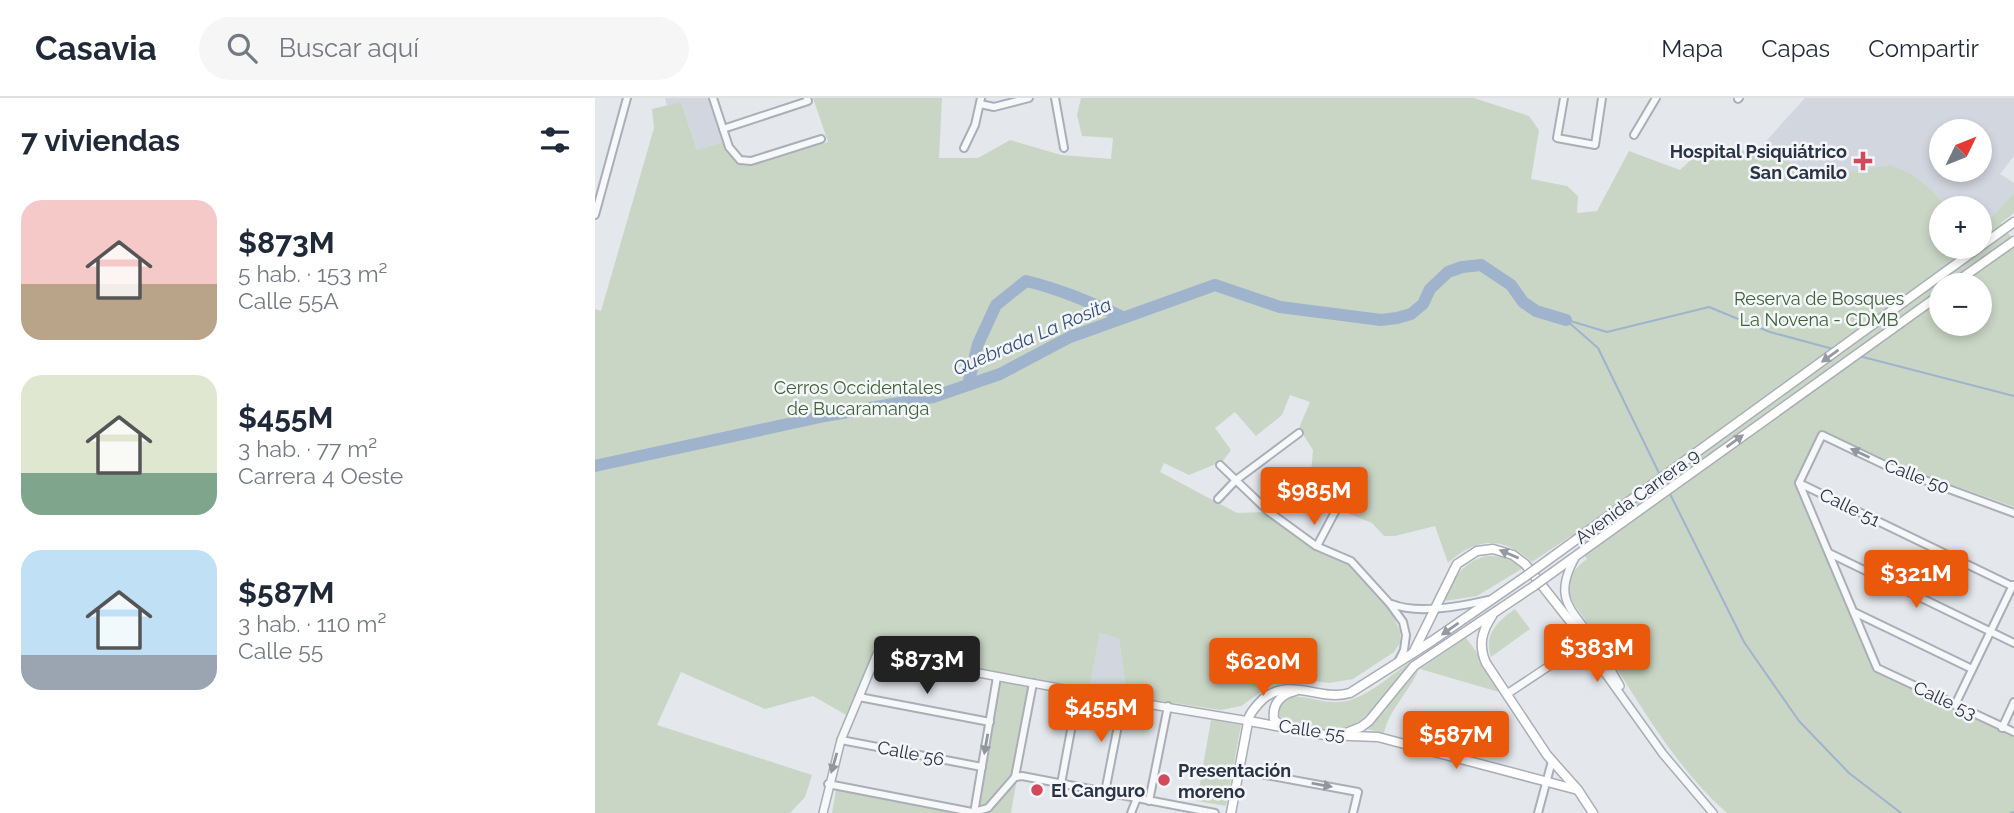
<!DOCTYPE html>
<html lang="es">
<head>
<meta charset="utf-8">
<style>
  :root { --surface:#fff; --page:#f6f6f7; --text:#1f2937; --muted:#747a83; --line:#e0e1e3; --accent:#ea580c }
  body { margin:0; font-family:Raleway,sans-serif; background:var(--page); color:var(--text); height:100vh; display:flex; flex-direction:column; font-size:26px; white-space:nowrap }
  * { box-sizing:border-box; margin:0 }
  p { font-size:23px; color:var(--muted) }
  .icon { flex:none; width:38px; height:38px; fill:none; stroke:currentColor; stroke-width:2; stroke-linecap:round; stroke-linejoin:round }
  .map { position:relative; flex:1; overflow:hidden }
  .side { display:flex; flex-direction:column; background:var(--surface); width:595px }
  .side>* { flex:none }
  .needle { width:46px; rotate:47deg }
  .fabs { position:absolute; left:1334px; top:21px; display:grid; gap:14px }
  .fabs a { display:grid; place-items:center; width:63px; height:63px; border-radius:50%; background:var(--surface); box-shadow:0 4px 10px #0003; font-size:35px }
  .price { position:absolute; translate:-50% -60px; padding:0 16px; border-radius:7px; background:var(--accent); color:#fff; font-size:23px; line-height:46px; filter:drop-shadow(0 2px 4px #0008) }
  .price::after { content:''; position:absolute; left:50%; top:42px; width:21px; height:16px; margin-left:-10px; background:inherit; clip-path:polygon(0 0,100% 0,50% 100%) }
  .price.on { background:#222; color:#fff }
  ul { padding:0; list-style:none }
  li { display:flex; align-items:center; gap:21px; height:175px; padding:0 21px }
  li span { display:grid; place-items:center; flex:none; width:196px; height:140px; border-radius:21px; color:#555 }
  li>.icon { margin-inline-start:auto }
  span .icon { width:84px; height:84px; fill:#fffc; stroke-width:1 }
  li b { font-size:30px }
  h2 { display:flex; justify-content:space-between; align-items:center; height:84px; padding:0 21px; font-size:30px }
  header { display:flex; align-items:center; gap:42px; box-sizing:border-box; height:98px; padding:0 35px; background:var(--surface); border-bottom:2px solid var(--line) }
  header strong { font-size:33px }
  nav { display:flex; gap:38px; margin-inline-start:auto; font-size:24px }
  .search { width:490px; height:63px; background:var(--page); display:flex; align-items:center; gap:18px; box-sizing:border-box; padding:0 24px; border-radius:38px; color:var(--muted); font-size:26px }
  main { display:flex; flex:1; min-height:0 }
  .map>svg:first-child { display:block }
  .built { fill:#d2d6de; fill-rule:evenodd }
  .green { fill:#c9d6c5; fill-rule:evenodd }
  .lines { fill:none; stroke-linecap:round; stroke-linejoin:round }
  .stream { stroke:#9fb4cc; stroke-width:2 }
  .river { stroke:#9fb4cc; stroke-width:12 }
  .minor-casing { stroke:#a9aeb7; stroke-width:10 }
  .tertiary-casing { stroke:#a9aeb7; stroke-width:10 }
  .secondary-casing { stroke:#a9aeb7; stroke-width:11 }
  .minor { stroke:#f7f8fa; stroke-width:6 }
  .tertiary { stroke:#f7f8fa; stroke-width:7 }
  .secondary { stroke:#fff; stroke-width:8 }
  .secondary-bridge-casing { stroke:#a9aeb7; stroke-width:11; stroke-linecap:butt }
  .secondary-bridge { stroke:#fff; stroke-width:8 }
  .oneway { fill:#959aa2 }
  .oneway2 { fill:#9196a0 }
  .poi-dot { fill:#d1495b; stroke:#f4f6f9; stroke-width:2.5 }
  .labels { text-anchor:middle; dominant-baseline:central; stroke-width:5; stroke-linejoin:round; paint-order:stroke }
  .poi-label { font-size:18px; font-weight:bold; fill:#2b3445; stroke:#f4f6f9; text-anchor:start }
  .park-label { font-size:18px; fill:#3f6138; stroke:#f4f6f9 }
  .street-label { font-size:18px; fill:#2b3445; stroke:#f4f6f9 }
  .water-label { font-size:19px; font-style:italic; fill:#34527a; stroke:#f4f6f9 }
</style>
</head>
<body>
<header>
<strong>Casavia</strong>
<div class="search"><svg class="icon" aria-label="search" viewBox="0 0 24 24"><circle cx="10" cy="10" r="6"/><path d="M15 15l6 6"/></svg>Buscar aquí</div>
<nav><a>Mapa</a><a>Capas</a><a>Compartir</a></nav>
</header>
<main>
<section class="side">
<h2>7 viviendas<svg class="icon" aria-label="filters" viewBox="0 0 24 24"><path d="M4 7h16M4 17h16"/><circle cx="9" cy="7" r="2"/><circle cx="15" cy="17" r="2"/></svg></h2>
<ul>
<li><span style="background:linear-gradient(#f6c9c9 60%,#b9a48a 0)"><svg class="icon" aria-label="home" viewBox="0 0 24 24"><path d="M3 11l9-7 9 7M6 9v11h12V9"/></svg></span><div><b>$873M</b><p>5 hab. · 153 m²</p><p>Calle 55A</p></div></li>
<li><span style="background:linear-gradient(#dfe7d0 70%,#7fa58c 0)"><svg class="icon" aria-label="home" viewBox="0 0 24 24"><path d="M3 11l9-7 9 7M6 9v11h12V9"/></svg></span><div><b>$455M</b><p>3 hab. · 77 m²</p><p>Carrera 4 Oeste</p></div></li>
<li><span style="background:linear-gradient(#bfe0f5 75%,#9aa5b1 0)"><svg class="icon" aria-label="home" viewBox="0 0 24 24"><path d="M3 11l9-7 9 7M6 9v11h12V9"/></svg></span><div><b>$587M</b><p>3 hab. · 110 m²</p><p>Calle 55</p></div></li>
</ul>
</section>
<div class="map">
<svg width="1419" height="715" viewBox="0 0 1419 715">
  <rect width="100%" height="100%" fill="#e4e7ec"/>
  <g class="built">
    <polygon points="70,0 113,0 127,44 102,52 86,4 72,9"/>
    <path d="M1210 0H1419V58L1405 76 1419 85V95L1390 128H1384V110H1347L1346 103 1338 93 1316 76 1237 85 1216 81 1201 72 1202 67 1163 52ZM1346 33H1384V72H1346Z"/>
    <polygon points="505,535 524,541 532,598 494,592"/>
  </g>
  <g class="green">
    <path d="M218 0H347L344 60H383L415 42 466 57 516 61 518 40 487 38 482 17 486 0H879L934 18 944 32 936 81 972 88 983 98 982 115 1002 113 1034 53 1085 72 1103 55 1141 48 1157 58 1163 52 1202 67 1201 72 1216 81 1236 84 1238 77 1295 67 1316 76 1338 93 1346 103V149H1384V128L1390 127 1419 95V115L1406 125 1419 143V409L1294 364 1225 332 1199 385 1278 573 1419 638V715H1132C1067 658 1029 574 979 506 969 487 975 473 992 461L976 438 937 464C908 438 882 439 853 465L840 428 800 438H789L777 425 750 414 722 394 716 376 718 352 704 330 715 304 695 297 687 317 661 338 640 314 620 330 636 352 628 363 594 377 569 365 565 374 642 415 669 414 723 454 753 465 795 512 805 533V545L799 554 758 581 734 585 697 580 682 583 646 608 626 612 532 598 524 541 505 535 494 592 280 552 251 617 218 598 170 611 86 574 62 627 217 677 210 699 195 715H0V211L6 213 59 30 57 11 86 4 102 52 127 44C135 57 139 65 155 67L233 44ZM1346 187H1384V226H1346Z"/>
    <path d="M891 458C906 458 917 460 928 470L882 498 850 503C859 480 866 465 891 458Z"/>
    <path d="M920 511 935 531 896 559C888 536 903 523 920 511Z"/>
    <path d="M871 540C885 556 892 576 904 594L825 571Z"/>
    <path d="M822 560C797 581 773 633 738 633 723 633 705 628 690 625L684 617 685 607 693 599C708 597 721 603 736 604 769 607 795 575 822 560Z"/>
    <path d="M824 571C814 594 794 612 789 635L772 631Z"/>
    <polygon points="405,582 435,588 420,672 421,686 416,715 395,715 381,711"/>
    <polygon points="616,622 646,627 631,708 602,703"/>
    <polygon points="241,692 363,715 237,715"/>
  </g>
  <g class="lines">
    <g class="stream">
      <polyline points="971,222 1003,250 1065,377"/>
      <polyline points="972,222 1012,234 1114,209 1175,234 1238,251"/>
      <polyline points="1264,258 1419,298"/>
      <polyline points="1074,394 1149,544 1204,623 1254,675 1306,715"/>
      <polyline points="1416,715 1419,714"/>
    </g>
    <g class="river">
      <path d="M373 287 383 246 401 207 431 183C465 191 496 205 528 219"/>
      <polyline points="0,368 230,318 338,299 405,276 475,239 620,187 685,209 786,222 802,220 816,216 828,206 835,191 853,174 867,169 886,167 916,187 928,204 941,213 971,222"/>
    </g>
    <defs>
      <g id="minor">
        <polyline points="118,0 134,49 145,62 156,63 226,41"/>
        <polyline points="460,0 469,50"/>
        <polyline points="969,0 962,40 1000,47 1007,0"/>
        <polyline points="1143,1 1144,0"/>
        <polyline points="385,6 399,9 434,0"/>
        <polyline points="128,31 213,3 212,0"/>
        <polyline points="1039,37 1061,0"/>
        <polyline points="369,50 380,27 386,0"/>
        <polyline points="0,117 32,0"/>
        <polyline points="625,367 673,413 721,448 756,463 795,506 808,524 811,537 809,552 803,564"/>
        <polyline points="1204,385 1419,489"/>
        <polyline points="623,401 641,382 704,335"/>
        <polyline points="673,412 715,381"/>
        <polyline points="1419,415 1294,369 1227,337 1204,385 1282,570 1419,634"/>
        <polyline points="722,448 741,412"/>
        <polyline points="1234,455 1419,545"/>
        <path d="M797 506C823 517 867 508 893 502"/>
        <polyline points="1259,514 1377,571"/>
        <polyline points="264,599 395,624"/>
        <polyline points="1360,607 1418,487"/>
        <polyline points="1407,630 1419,604"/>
        <polyline points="246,642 387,669"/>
        <polyline points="644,672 763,694 758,715"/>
        <polyline points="420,679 427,678 620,715"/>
        <polyline points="420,679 438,585"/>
        <polyline points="233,686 382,715"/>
        <polyline points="466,686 483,594"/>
        <polyline points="510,694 528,602"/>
        <polyline points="554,703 573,608"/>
        <polyline points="379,714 393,710 420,679"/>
        <polyline points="379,715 402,579"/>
        <polyline points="536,715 542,700"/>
        <polyline points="943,715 957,663"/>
      </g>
      <g id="tertiary">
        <path d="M981 458C956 502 977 510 1001 546"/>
        <polyline points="981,550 989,549 995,554 1068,656 1118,715"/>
        <polyline points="1007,556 1025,588"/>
        <polyline points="912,596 981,550 984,542 979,530"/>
        <polyline points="228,715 246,642 282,556 528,602 654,623"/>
      </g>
      <g id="secondary">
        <polyline points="1357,187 1419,143"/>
        <polyline points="942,470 1419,124"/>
        <polyline points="950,480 1346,196"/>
        <path d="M897 518C887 533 883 547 891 565L952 657 983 692 998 715"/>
        <polyline points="818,555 862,466 882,453 898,451 918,457 930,466 975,523 1009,558"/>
        <polyline points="654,623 730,637 783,639 983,692"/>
        <path d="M687 629 679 621C677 606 686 596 700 593"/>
        <polyline points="751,635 766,629 774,623 819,568 939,488"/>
        <path d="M636 715 654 619C657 612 662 607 668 601 696 578 725 604 755 595L837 543 931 478"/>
      </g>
    </defs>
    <use href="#minor" class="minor-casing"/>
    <use href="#tertiary" class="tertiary-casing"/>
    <use href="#secondary" class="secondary-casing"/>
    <use href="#minor" class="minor"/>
    <use href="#tertiary" class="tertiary"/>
    <use href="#secondary" class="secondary"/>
    <defs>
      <g id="secondary-bridge">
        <polyline points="931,478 942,470"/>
        <polyline points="939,488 950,480"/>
      </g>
    </defs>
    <use href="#secondary-bridge" class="secondary-bridge-casing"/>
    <use href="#secondary-bridge" class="secondary-bridge"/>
  </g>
  <defs><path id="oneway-solid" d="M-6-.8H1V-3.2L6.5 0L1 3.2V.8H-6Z" transform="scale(1.75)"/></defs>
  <g class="oneway">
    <use href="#oneway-solid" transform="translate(1235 258) rotate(144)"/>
    <use href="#oneway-solid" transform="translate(1140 343) rotate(-36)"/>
    <use href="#oneway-solid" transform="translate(914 456) rotate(-157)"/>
    <use href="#oneway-solid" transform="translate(855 531) rotate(145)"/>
  </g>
  <g class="oneway2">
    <use href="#oneway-solid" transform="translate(1265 355) rotate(-155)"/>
    <use href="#oneway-solid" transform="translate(391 646) rotate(100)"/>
    <use href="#oneway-solid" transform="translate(239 665) rotate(106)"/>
    <use href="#oneway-solid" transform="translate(727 687) rotate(10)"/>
  </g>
  <g class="poi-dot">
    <path d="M1264.5 52.5h7v7h7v7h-7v7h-7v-7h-7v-7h7z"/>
    <circle cx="569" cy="682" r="7"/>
    <circle cx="442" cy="692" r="7"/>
  </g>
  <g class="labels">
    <g class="poi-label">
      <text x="1252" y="53" text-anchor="end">Hospital Psiquiátrico<tspan x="1252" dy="21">San Camilo</tspan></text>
      <text x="583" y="672">Presentación<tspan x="583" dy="21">moreno</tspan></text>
      <text x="456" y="692">El Canguro</text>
    </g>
    <g class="park-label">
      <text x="1224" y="200">Reserva de Bosques<tspan x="1224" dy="21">La Novena - CDMB</tspan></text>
      <text x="263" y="289">Cerros Occidentales<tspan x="263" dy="21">de Bucaramanga</tspan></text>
    </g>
    <g class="street-label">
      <text transform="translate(1322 378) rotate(21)">Calle 50</text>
      <text transform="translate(1042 398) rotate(-36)">Avenida Carrera 9</text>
      <text transform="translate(1255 409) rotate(26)">Calle 51</text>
      <text transform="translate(1350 602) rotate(25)">Calle 53</text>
      <text transform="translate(717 632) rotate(8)">Calle 55</text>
      <text transform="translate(316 655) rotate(11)">Calle 56</text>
    </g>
    <g class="water-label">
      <text transform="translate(437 238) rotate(-23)">Quebrada La Rosita</text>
    </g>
  </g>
</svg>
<div class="fabs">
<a><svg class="needle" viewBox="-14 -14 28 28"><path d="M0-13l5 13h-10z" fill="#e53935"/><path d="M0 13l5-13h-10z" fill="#747a83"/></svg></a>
<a>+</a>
<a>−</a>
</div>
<b class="price" style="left:719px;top:429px">$985M</b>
<b class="price" style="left:1321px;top:512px">$321M</b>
<b class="price" style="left:1002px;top:586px">$383M</b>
<b class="price on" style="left:332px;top:598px">$873M</b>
<b class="price" style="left:668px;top:600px">$620M</b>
<b class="price" style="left:506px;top:646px">$455M</b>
<b class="price" style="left:861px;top:673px">$587M</b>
</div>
</main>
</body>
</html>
